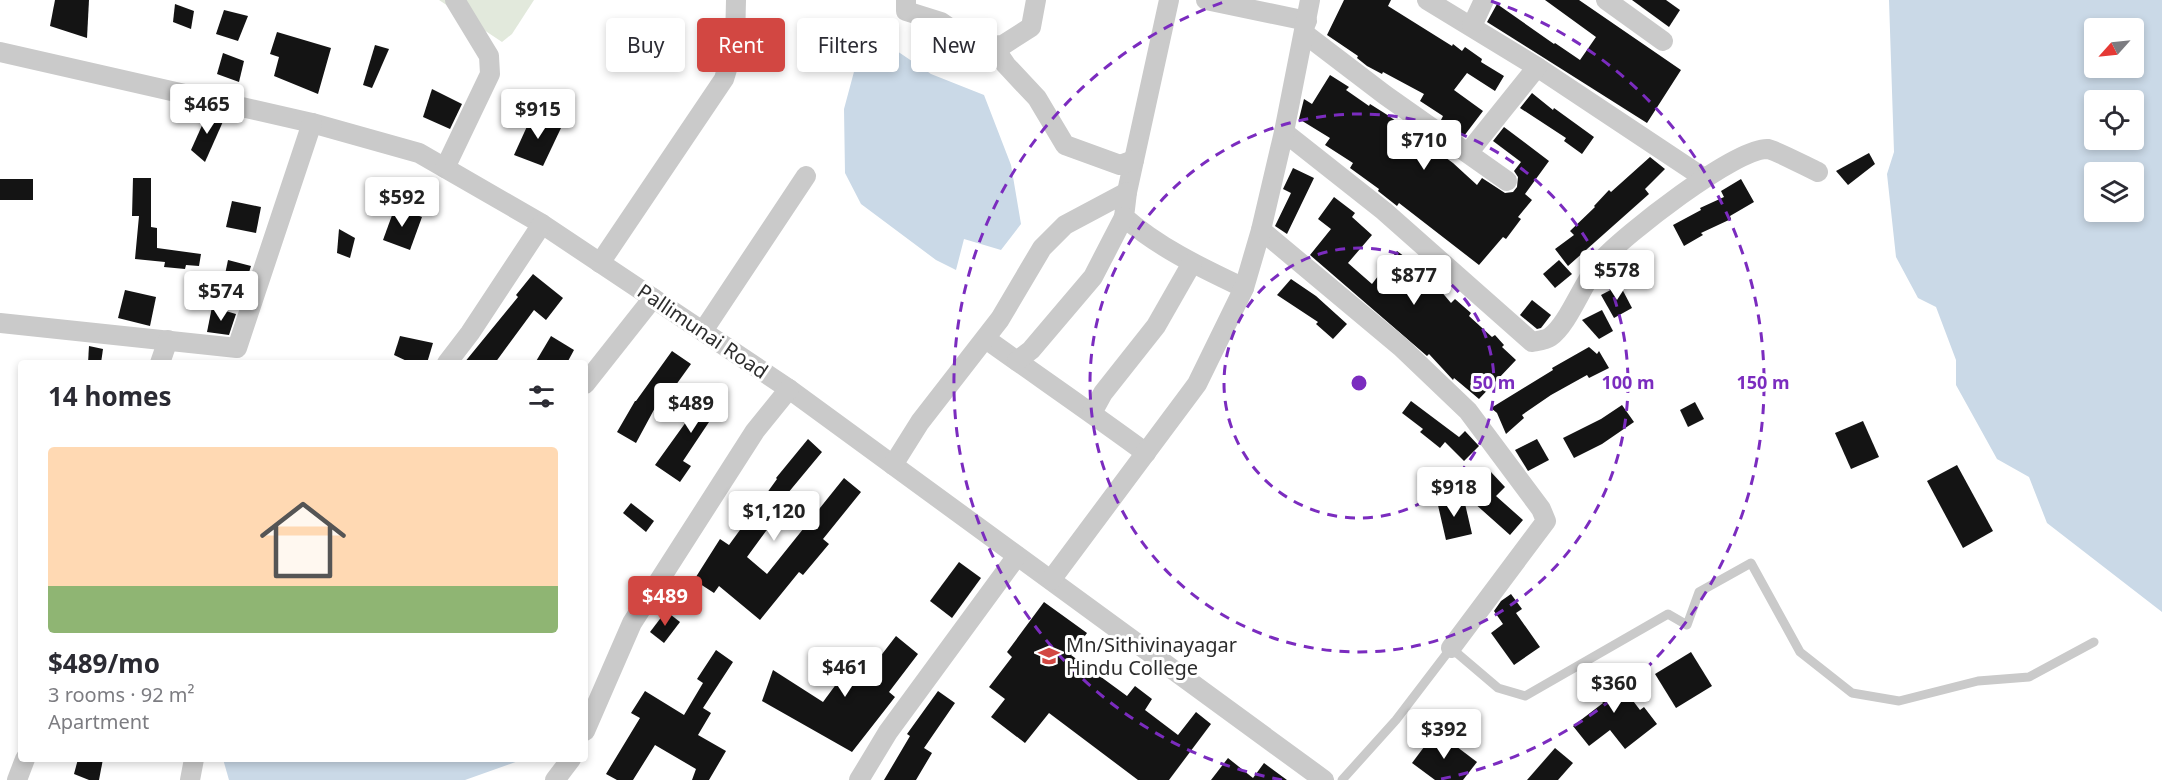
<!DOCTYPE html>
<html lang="en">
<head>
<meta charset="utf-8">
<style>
  :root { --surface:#fff; --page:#f2f2f3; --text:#2b2b33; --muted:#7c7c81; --line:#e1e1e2; --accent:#d24742 }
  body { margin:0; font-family:"Noto Sans",sans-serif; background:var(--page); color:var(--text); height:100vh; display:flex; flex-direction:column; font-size:22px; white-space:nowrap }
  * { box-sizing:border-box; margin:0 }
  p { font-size:20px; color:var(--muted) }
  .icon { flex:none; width:33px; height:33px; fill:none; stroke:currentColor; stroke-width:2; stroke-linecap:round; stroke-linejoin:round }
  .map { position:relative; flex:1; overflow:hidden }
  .side { position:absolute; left:18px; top:360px; width:570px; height:402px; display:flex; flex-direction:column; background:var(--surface); border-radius:6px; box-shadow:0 3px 9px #0003 }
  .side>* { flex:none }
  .top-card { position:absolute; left:606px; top:18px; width:570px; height:54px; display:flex; gap:12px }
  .needle { width:39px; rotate:243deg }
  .tools { position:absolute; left:2084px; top:18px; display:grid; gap:12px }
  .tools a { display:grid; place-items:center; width:60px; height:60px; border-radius:6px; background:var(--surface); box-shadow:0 3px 9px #0003; font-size:30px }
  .price { position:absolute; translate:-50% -51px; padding:0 14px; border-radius:6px; background:#fff; color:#222; font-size:20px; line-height:39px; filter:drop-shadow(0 2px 3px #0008) }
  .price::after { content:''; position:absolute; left:50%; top:36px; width:18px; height:14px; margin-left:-9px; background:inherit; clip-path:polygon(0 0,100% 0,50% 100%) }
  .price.active { background:var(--accent); color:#fff }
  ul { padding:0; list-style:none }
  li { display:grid; align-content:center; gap:12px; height:318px; padding:0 30px }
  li+li { border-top:2px solid var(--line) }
  li span { display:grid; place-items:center; height:186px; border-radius:6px; color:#555 }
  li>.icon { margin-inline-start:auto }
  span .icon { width:108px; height:108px; fill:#fffc; stroke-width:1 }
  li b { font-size:26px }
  h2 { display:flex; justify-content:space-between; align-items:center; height:72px; padding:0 30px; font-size:26px }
  .tag { padding:0 21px; border-radius:6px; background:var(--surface); box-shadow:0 3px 9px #0003; font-size:21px; line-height:54px }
  .tag.active { background:var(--accent); color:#fff }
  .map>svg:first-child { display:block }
  .green { fill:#e2e9dc }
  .water { fill:#cad9e7; fill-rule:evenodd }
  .building { fill:#141414 }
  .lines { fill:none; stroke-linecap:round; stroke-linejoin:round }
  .service { stroke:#cacaca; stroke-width:9 }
  .minor { stroke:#cacaca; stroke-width:20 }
  .ring { fill:none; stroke:#7b2cbf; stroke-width:3; stroke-dasharray:10 8 }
  .labels { text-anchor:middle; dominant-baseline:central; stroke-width:6; stroke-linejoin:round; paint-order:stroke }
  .street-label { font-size:20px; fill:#2d2d2d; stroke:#fff }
  .poi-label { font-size:20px; fill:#2d2d2d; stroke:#fff; text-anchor:start }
  .centre { fill:#7b2cbf; stroke:#fff; stroke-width:3 }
  .ring-label { font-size:18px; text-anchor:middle; font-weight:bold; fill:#7b2cbf; stroke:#fff; stroke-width:6; stroke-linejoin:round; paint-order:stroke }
</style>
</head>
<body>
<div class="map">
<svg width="2162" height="780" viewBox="0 0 2162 780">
  <rect width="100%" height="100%" fill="#fff"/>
  <polygon class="green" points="439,0 534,0 512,34 502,42"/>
  <g class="water">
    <path d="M1889 0H2162V612L2047 523 2029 477 1997 459 1956 385V360L1936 307 1918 298 1896 257 1887 174 1894 152ZM2133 28V68H2094V28ZM2133 100V140H2094V100ZM2094 172H2133V212H2094Z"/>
    <polygon points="897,51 931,74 984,95 1011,165 1021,224 1001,250 964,239 956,270 936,260 861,204 845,173 844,109 855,68"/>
    <polygon points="223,759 524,759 465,780 229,780"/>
  </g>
  <g class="building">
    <polygon points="55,0 89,0 87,38 50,26"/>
    <polygon points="1344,0 1391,0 1388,6 1452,46 1453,44 1462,51 1465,47 1482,59 1481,62 1504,76 1495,91 1467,73 1454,90 1483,111 1464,136 1441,120 1443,116 1420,101 1424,94 1383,72 1382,74 1367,66 1357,58 1358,56 1327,35"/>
    <polygon points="1545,0 1579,0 1681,70 1647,123 1487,22 1497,4 1554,44 1555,43 1580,60 1596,37"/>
    <polygon points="1632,0 1666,0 1680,10 1669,27"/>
    <polygon points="175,4 194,11 191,29 173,22"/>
    <polygon points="224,10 248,16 238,41 216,34"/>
    <polygon points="277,32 331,48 318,94 274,76 279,57 270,54"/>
    <polygon points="375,45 389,49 372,88 363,85"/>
    <polygon points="223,53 244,61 239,82 217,74"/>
    <polygon points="1330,75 1349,87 1346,90 1369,106 1370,104 1389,116 1453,163 1477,185 1482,178 1505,193 1513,192 1517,187 1518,177 1514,171 1521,162 1493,141 1504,127 1549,161 1525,194 1532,200 1518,217 1521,219 1506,239 1503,237 1479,265 1399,203 1397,206 1378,191 1379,189 1350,168 1353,163 1325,145 1330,138 1299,119 1304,99 1312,104"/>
    <polygon points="432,89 462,104 450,129 423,117"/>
    <polygon points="1532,93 1553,110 1554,108 1594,137 1582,154 1564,141 1566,138 1520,108"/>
    <polygon points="534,111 561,128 543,166 514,155"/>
    <polygon points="208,112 225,117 205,162 191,150"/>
    <polygon points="1869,153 1875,164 1848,185 1836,171"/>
    <polygon points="1650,157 1665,169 1645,189 1649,194 1568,266 1555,249 1574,235 1570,231 1595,207 1594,206 1609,190 1611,192"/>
    <polygon points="1293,168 1314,178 1287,234 1275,226 1291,193 1283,189"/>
    <polygon points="133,178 151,178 151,227 157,228 157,248 201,254 199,266 186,265 185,269 164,267 165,262 135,259 139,216 132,216"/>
    <rect x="0" y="179" width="33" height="21"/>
    <polygon points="1741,179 1754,202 1730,216 1731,219 1701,233 1703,235 1684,246 1673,225 1701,210 1700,208 1724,197 1721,191"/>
    <polygon points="1334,197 1355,213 1352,217 1372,235 1348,263 1372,284 1397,251 1424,271 1451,303 1455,299 1471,313 1469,316 1492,337 1495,335 1504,345 1502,347 1516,360 1479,399 1454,378 1453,380 1429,354 1427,356 1310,255 1331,229 1318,219"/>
    <polygon points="232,201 261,207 256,233 226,227"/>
    <polygon points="395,207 422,217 410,250 383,240"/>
    <polygon points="339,229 355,238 350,258 337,253"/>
    <polygon points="228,260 251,266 244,288 223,284"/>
    <polygon points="1559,260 1572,274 1555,288 1543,274"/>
    <polygon points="533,274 563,298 546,320 534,310 495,363 464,363 518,297 516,295"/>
    <polygon points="1291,279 1316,296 1347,324 1333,339 1316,324 1318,322 1277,295"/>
    <polygon points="1620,285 1632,308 1614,318 1601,295"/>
    <polygon points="125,290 156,297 150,326 118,318"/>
    <polygon points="1532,300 1551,315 1541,328 1537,329 1520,315"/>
    <polygon points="212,307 236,314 229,335 207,332"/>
    <polygon points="1602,310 1613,331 1599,339 1582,320"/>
    <polygon points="400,336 433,343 427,363 411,363 394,355"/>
    <polygon points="551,336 574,350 567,363 535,363"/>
    <polygon points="89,346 103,349 101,363 88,363"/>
    <polygon points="1589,347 1597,354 1599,351 1609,368 1589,378 1587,375 1551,395 1522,415 1524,418 1506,434 1497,413 1491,408 1553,370 1552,368"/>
    <polygon points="672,351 691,364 668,396 663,393 636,443 617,432 635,401 636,401"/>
    <polygon points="709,383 727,395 683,461 691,466 680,482 655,465 691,415"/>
    <polygon points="1411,401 1459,437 1465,431 1479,446 1464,461 1445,442 1440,448 1420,432 1423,429 1402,413"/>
    <polygon points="1695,402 1704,419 1688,427 1680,410"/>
    <polygon points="1622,405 1634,422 1602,444 1574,458 1563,438 1601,419"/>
    <polygon points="1863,421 1879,457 1851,469 1835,433"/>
    <polygon points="808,439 822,452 778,505 782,509 747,557 767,574 844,478 861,492 823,539 829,544 803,575 799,572 760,620 719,586 714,593 694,580 720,539 729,545 777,479 776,478"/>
    <polygon points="1537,439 1549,460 1528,471 1515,450"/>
    <polygon points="1957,465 1993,531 1963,548 1927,481"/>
    <polygon points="1490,471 1505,487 1496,496 1523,520 1510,535 1464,494"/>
    <polygon points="1463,495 1472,534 1446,540 1437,501"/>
    <polygon points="631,503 654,521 646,532 623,513"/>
    <polygon points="959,562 981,578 952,618 930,601"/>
    <polygon points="1511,594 1522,609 1516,613 1540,647 1514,665 1491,633 1503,624 1494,611 1501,601"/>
    <polygon points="1044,602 1087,633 1071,655 1127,696 1135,686 1152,699 1145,710 1178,735 1196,712 1211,724 1169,780 1138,780 1049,713 1025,743 991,717 1005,699 989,687 1012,657 1007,652"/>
    <polygon points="666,611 680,622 664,643 650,632"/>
    <polygon points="896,636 918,654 889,692 895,697 852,752 762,701 773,670 823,702 851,664 866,675"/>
    <polygon points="716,650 733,662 703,708 711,713 698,735 726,751 709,780 692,780 696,769 655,745 633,780 617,780 606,774 640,718 631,713 645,691 684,715 703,683 697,679"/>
    <polygon points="1691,652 1712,686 1676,708 1655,674"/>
    <polygon points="1608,668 1640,710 1644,707 1657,724 1625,749 1610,730 1589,746 1573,726 1603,703 1589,683"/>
    <polygon points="938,691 955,703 924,748 932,753 916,780 884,780 910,736 907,734"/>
    <polygon points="1436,731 1477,762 1463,780 1435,780 1412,763"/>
    <polygon points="1555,748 1573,763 1558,780 1527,780"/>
    <polygon points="1228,758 1253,778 1264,763 1287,780 1211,780"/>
    <polygon points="78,759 103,759 99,780 89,780 74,774"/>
  </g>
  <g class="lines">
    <polyline class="service" points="1342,780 1396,720 1451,648 1498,688 1525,696 1668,614 1687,625 1699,592 1751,563 1800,652 1852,693 1899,701 1978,681 2029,677 2094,642"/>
    <g class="minor">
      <polyline points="906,0 906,11 941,22 963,37 986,46 1003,45 1031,27 1036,0"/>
      <path d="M1169 0 1127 192 1124 217C1159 248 1202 268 1244 288"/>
      <polyline points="1206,0 1307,21"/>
      <polyline points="1427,0 1537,67 1704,178"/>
      <polyline points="1606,0 1663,41"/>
      <polyline points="1472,26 1484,0"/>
      <polyline points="1305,34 1385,95 1507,181"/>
      <polyline points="993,46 1006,65 1037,98 1065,145 1120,165 1134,160"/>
      <polyline points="0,52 312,123 419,153 542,224 789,389 1324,780"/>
      <path d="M1284 132 1384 211 1532 342C1537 341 1546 340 1550 337 1569 324 1584 279 1601 261 1623 236 1736 147 1768 149 1775 150 1809 168 1818 172"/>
      <polyline points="1468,153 1537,67"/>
      <polyline points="445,168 490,74 489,56 455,0"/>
      <polyline points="1261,230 1401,347 1468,411 1541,509 1546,521 1451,648"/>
      <polyline points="600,263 724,79 735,43 736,0"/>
      <polyline points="0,323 237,348 312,123"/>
      <polyline points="703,331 806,176"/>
      <path d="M986 339C1039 377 1093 414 1146 453"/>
      <polyline points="1017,361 1031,350 1093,277 1124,217"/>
      <polyline points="160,363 168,340"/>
      <polyline points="447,363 470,333 542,224"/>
      <polyline points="585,384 653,298"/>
      <polyline points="1092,413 1103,393 1156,326 1192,263"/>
      <polyline points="893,465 920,422 1000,319 1042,248 1065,225 1127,192"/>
      <polyline points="1051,580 1197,384 1244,288 1261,230 1284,132 1310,0"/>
      <polyline points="585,731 632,623 755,431 789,389"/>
      <polyline points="17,780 25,759"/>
      <polyline points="190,780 194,759"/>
      <polyline points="555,780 571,759"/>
      <polyline points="859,780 888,732 1017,556"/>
    </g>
  </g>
  <g class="ring">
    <circle cx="1359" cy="383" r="135"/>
    <circle cx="1359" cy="383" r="269"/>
    <path d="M1282 780A404 404 0 0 1 1227 1M1491 1A404 404 0 0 1 1436 780"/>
  </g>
  <defs>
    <symbol id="school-bare" viewBox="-9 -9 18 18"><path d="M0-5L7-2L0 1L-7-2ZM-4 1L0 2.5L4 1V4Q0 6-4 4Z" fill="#d24742" stroke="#fff" stroke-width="2.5" paint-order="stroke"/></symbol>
  </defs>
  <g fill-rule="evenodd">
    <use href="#school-bare" x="1034" y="641" width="30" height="30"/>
  </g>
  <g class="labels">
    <g class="street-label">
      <text transform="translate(703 331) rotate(34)">Pallimunai Road</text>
    </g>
    <g class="poi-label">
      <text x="1066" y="644">Mn/Sithivinayagar<tspan x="1066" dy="23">Hindu College</tspan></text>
    </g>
  </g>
  <circle cx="1359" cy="383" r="9" class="centre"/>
  <g class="ring-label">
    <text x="1494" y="389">50 m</text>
    <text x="1628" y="389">100 m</text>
    <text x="1763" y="389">150 m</text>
  </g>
</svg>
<div class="tools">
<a><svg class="needle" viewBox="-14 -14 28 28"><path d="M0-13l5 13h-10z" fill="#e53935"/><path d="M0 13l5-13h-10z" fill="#7c7c81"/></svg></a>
<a><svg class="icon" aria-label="locate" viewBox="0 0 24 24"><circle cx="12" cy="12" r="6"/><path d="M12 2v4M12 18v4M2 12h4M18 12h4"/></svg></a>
<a><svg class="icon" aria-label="layers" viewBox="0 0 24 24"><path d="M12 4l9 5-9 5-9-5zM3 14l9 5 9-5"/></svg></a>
</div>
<b class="price" style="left:207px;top:135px">$465</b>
<b class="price" style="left:538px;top:140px">$915</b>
<b class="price" style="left:1424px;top:171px">$710</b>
<b class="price" style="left:402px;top:228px">$592</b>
<b class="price" style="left:1617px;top:301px">$578</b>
<b class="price" style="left:1414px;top:306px">$877</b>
<b class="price" style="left:221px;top:322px">$574</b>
<b class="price" style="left:691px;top:434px">$489</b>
<b class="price" style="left:1454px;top:518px">$918</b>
<b class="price" style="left:774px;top:542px">$1,120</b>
<b class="price active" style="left:665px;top:627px">$489</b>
<b class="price" style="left:845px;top:698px">$461</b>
<b class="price" style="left:1614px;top:714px">$360</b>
<b class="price" style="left:1444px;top:760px">$392</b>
<div class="top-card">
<a class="tag">Buy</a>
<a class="tag active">Rent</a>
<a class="tag">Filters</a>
<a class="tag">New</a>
</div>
<section class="side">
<h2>14 homes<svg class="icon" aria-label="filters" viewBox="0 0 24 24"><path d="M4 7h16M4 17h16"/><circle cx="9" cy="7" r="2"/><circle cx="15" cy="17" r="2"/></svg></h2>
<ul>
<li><span style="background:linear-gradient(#ffd9b3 75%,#8fb573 0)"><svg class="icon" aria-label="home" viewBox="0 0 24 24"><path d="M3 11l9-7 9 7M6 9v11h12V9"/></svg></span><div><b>$489/mo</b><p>3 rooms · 92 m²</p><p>Apartment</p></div></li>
</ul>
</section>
</div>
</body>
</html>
